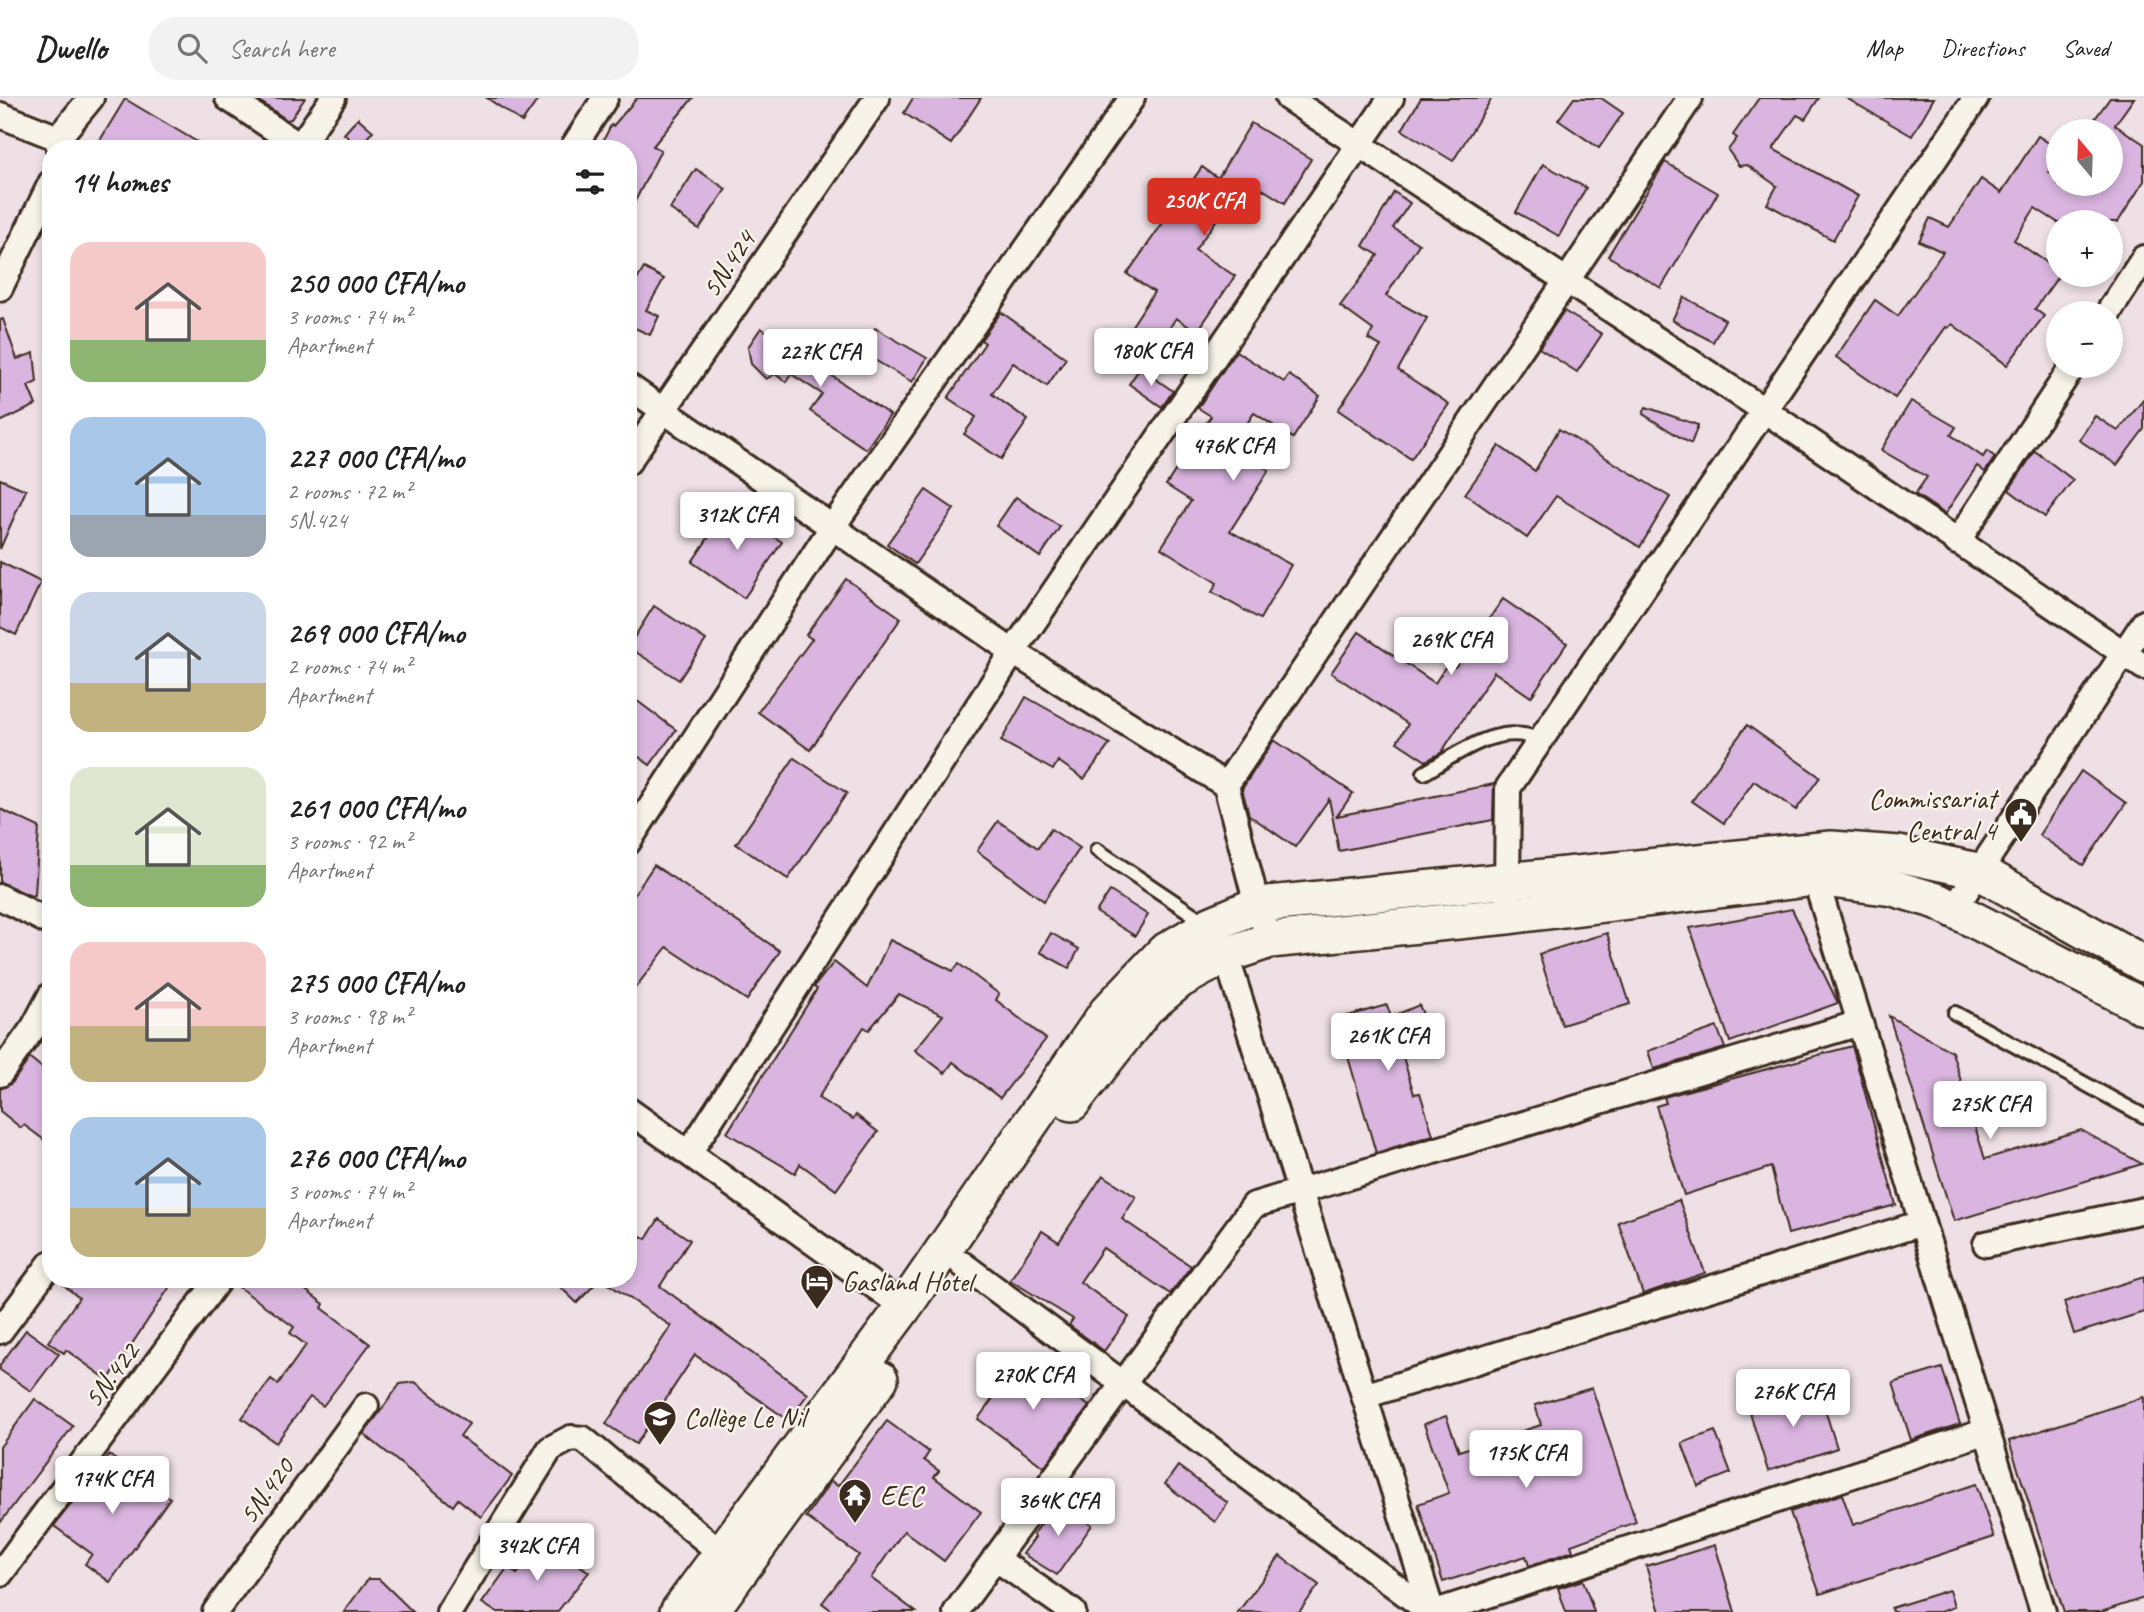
<!DOCTYPE html>
<html lang="en">
<head>
<meta charset="utf-8">
<style>
  :root { --surface:#fff; --page:#f2f2f2; --text:#222; --muted:#767676; --line:#e0e0e0; --accent:#d93025 }
  body { margin:0; font-family:Caveat,sans-serif; background:var(--page); color:var(--text); height:100vh; display:flex; flex-direction:column; font-size:26px; white-space:nowrap }
  * { box-sizing:border-box; margin:0 }
  p { font-size:23px; color:var(--muted) }
  .icon { flex:none; width:38px; height:38px; fill:none; stroke:currentColor; stroke-width:2; stroke-linecap:round; stroke-linejoin:round }
  .map { position:relative; flex:1; overflow:hidden }
  .sheet { position:absolute; left:42px; top:42px; width:595px; height:1148px; display:flex; flex-direction:column; background:var(--surface); border-radius:28px; box-shadow:0 4px 10px #0003 }
  .sheet>* { flex:none }
  .needle { width:46px; rotate:341deg }
  .tools { position:absolute; left:2046px; top:21px; display:grid; gap:14px }
  .tools a { display:grid; place-items:center; width:77px; height:77px; border-radius:50%; background:var(--surface); box-shadow:0 4px 10px #0003; font-size:35px }
  .price { position:absolute; translate:-50% -60px; padding:0 16px; border-radius:7px; background:#fff; color:#222; font-size:23px; line-height:46px; filter:drop-shadow(0 2px 4px #0008) }
  .price::after { content:''; position:absolute; left:50%; top:42px; width:21px; height:16px; margin-left:-10px; background:inherit; clip-path:polygon(0 0,100% 0,50% 100%) }
  .price.current { background:var(--accent); color:#fff }
  ul { padding:0; list-style:none }
  li { display:flex; align-items:center; gap:21px; height:175px; padding:0 28px }
  li span { display:grid; place-items:center; flex:none; width:196px; height:140px; border-radius:21px; color:#555 }
  li>.icon { margin-inline-start:auto }
  span .icon { width:84px; height:84px; fill:#fffc; stroke-width:1 }
  li b { font-size:30px }
  h2 { display:flex; justify-content:space-between; align-items:center; height:84px; padding:0 28px; font-size:30px }
  header { display:flex; align-items:center; gap:42px; box-sizing:border-box; height:98px; padding:0 35px; background:var(--surface); border-bottom:2px solid var(--line) }
  header strong { font-size:33px }
  nav { display:flex; gap:38px; margin-inline-start:auto; font-size:24px }
  .search { width:490px; height:63px; background:var(--page); display:flex; align-items:center; gap:18px; box-sizing:border-box; padding:0 24px; border-radius:28px; color:var(--muted); font-size:26px }
  .map>svg:first-child { display:block }
  .building { fill:#d9b5df; stroke:#3b2a1e; stroke-width:2 }
  .lines { fill:none; stroke-linecap:round; stroke-linejoin:round }
  .lane-casing { stroke:#3b2a1e; stroke-width:18 }
  .street-casing { stroke:#3b2a1e; stroke-width:30 }
  .secondary-casing { stroke:#3b2a1e; stroke-width:40 }
  .lane { stroke:#f7f3e8; stroke-width:12 }
  .street { stroke:#f7f3e8; stroke-width:24 }
  .secondary { stroke:#f7f3e8; stroke-width:35 }
  .labels { text-anchor:middle; dominant-baseline:central; stroke-width:5; stroke-linejoin:round; paint-order:stroke }
  .street-label { font-size:28px; fill:#3b2a1e; stroke:#f7f3e8 }
  .poi-label { font-size:28px; fill:#3b2a1e; stroke:#f7f3e8; text-anchor:start }
</style>
</head>
<body>
<header>
<strong>Dwello</strong>
<div class="search"><svg class="icon" aria-label="search" viewBox="0 0 24 24"><circle cx="10" cy="10" r="6"/><path d="M15 15l6 6"/></svg>Search here</div>
<nav><a>Map</a><a>Directions</a><a>Saved</a></nav>
</header>
<div class="map">
<svg width="2144" height="1514" viewBox="0 0 2144 1514">
  <rect width="100%" height="100%" fill="#eee0e5"/>
  <filter id="ink" filterUnits="userSpaceOnUse"><feTurbulence type="fractalNoise" baseFrequency=".0143" numOctaves="2"/><feDisplacementMap in="SourceGraphic" scale="14" xChannelSelector="R" yChannelSelector="G"/><feConvolveMatrix kernelMatrix="1 2 1 2 8 2 1 2 1" color-interpolation-filters="sRGB"/></filter>
  <g filter="url(#ink)">
    <g class="building">
      <polygon points="255,0 305,0 291,21 287,22"/>
      <polygon points="487,0 539,0 522,24"/>
      <polygon points="637,0 693,0 653,48 661,52 628,117 628,51 599,51 611,27 613,28"/>
      <polygon points="913,0 981,0 951,46 904,15"/>
      <polygon points="1421,0 1492,0 1453,63 1402,32"/>
      <polygon points="1574,0 1601,0 1623,15 1599,50 1558,22"/>
      <polygon points="1759,0 1819,0 1805,21 1797,17 1773,51 1858,98 1833,142 1767,106 1777,88 1747,67 1739,68 1728,52 1737,40 1733,37"/>
      <polygon points="1846,0 1934,0 1912,38"/>
      <polygon points="2110,0 2134,0 2115,27 2144,46 2144,83 2118,124 2057,124 2035,110 2014,142 2058,172 2059,177 2035,211 2044,218 2007,267 1952,226 1948,230 1946,229 1895,300 1836,259 1875,202 1898,218 1943,154 1919,143 1930,120 1949,129 1981,81 2001,95 2038,38 2058,51 2058,61 2049,74 2058,79 2058,86 2068,86 2080,94 2085,86 2110,86 2110,33 2086,33"/>
      <polygon points="125,1 209,51 111,51 99,44"/>
      <polygon points="358,20 373,33 359,49 344,36"/>
      <polygon points="1251,25 1311,61 1285,105 1246,81 1195,152 1235,178 1197,234 1176,220 1150,261 1122,243 1154,194 1127,176 1202,69 1218,80"/>
      <polygon points="1665,64 1718,95 1661,190 1608,158"/>
      <polygon points="1543,66 1586,90 1559,138 1516,114"/>
      <polygon points="696,71 726,91 699,131 670,111"/>
      <polygon points="1394,94 1410,105 1393,130 1419,146 1386,198 1427,220 1398,272 1449,306 1411,361 1338,312 1381,248 1368,241 1373,232 1340,208 1378,157 1363,148"/>
      <polygon points="644,170 664,181 646,212 659,218 650,237 635,230 628,241 628,197"/>
      <polygon points="1684,199 1725,222 1713,244 1672,222"/>
      <polygon points="1564,213 1602,236 1577,274 1539,250"/>
      <polygon points="1001,214 1066,260 1047,288 1013,265 992,296 1028,322 1001,361 964,336 976,319 948,300 985,245 981,242"/>
      <polygon points="3,221 17,261 34,255 37,284 28,288 36,307 0,324 0,222"/>
      <polygon points="761,230 890,317 866,351 810,313 822,296 791,276 786,284 775,276 766,281 751,266 748,249"/>
      <polygon points="875,230 927,260 912,284 861,254"/>
      <polygon points="1236,253 1284,284 1289,277 1320,298 1293,340 1254,315 1232,349 1269,372 1230,433 1291,467 1260,521 1212,494 1217,485 1161,450 1191,403 1166,387 1211,318 1198,310"/>
      <polygon points="1140,270 1173,293 1162,309 1129,286"/>
      <polygon points="2144,301 2144,331 2117,367 2079,342 2095,318 2118,333"/>
      <polygon points="1911,303 1956,329 1951,337 1983,359 1987,353 1995,359 1985,374 1977,368 1945,416 1915,396 1927,379 1881,352"/>
      <polygon points="1646,309 1698,327 1691,346 1643,316"/>
      <polygon points="1559,331 1670,399 1640,449 1556,398 1527,440 1465,396 1499,348 1535,373"/>
      <polygon points="2035,353 2073,382 2045,419 2009,392"/>
      <polygon points="0,381 26,392 0,451"/>
      <polygon points="926,392 954,411 915,466 887,446"/>
      <polygon points="1016,399 1060,429 1040,459 996,428"/>
      <polygon points="729,409 782,444 744,500 692,464"/>
      <polygon points="0,464 41,484 16,537 0,529"/>
      <polygon points="846,481 901,520 810,652 758,614 812,541 806,537"/>
      <polygon points="1503,501 1567,545 1531,599 1494,574 1441,655 1426,663 1397,644 1408,626 1331,575 1359,534 1435,585 1448,565 1455,569"/>
      <polygon points="654,508 706,542 679,582 628,549"/>
      <polygon points="628,596 676,632 650,667 628,651"/>
      <polygon points="1026,599 1110,646 1084,681 1058,663 1053,672 1001,643"/>
      <polygon points="1747,627 1820,679 1796,712 1754,683 1724,725 1692,703"/>
      <polygon points="1274,642 1353,695 1337,718 1494,686 1493,722 1339,753 1329,701 1295,749 1249,717 1242,691"/>
      <polygon points="794,660 847,695 788,781 736,746"/>
      <polygon points="2081,673 2126,705 2083,767 2039,737"/>
      <polygon points="0,711 39,729 35,797 31,798 0,784"/>
      <polygon points="998,723 1038,750 1051,731 1080,750 1044,803 977,753"/>
      <polygon points="654,767 780,853 747,902 667,849 628,899 628,806"/>
      <polygon points="1110,793 1148,817 1135,838 1096,814"/>
      <polygon points="1792,811 1838,905 1730,944 1690,830"/>
      <polygon points="1051,835 1079,851 1069,870 1040,854"/>
      <polygon points="1607,835 1630,906 1562,927 1539,856"/>
      <polygon points="890,842 953,873 959,866 999,896 996,902 1046,941 1000,1000 953,964 945,975 915,952 943,917 899,896 869,932 864,929 818,1000 853,1021 856,1017 878,1034 836,1092 800,1066 795,1075 727,1035 817,891 814,889 834,864 867,890"/>
      <polygon points="1387,907 1391,919 1419,907 1435,944 1403,959 1414,996 1420,995 1433,1037 1376,1055 1337,921"/>
      <polygon points="1889,918 1952,954 1985,1061 2081,1032 2142,1066 1954,1123"/>
      <polygon points="1717,929 1725,950 1654,971 1648,953"/>
      <polygon points="1852,948 1896,1107 1788,1136 1771,1069 1684,1097 1656,1008 1666,1005 1664,999"/>
      <polygon points="30,960 51,977 51,1047 24,1027 21,1030 0,1013 0,991 12,985"/>
      <polygon points="1103,1077 1136,1099 1122,1121 1191,1168 1170,1196 1103,1150 1080,1184 1129,1219 1104,1253 1069,1227 1073,1221 1010,1182 1042,1133 1059,1144"/>
      <polygon points="1679,1102 1705,1175 1643,1196 1618,1124"/>
      <polygon points="659,1121 690,1142 660,1188 808,1296 788,1322 695,1257 636,1346 606,1326 671,1228 601,1181 628,1181 628,1156 641,1138 646,1141"/>
      <polygon points="2144,1179 2144,1214 2074,1236 2064,1204"/>
      <polygon points="57,1181 175,1181 108,1282 66,1252 64,1255 48,1244 79,1200"/>
      <polygon points="234,1181 291,1181 324,1206 322,1210 370,1246 323,1308 310,1299 276,1345 242,1320 271,1281 278,1286 306,1247 290,1235 294,1229 233,1185"/>
      <polygon points="552,1181 600,1181 577,1205"/>
      <polygon points="26,1232 59,1256 31,1293 0,1272 0,1267"/>
      <polygon points="1022,1260 1089,1308 1044,1369 978,1321"/>
      <polygon points="1942,1270 1960,1326 1911,1342 1893,1285"/>
      <polygon points="415,1284 469,1326 460,1338 512,1378 481,1419 458,1401 453,1408 364,1336 400,1286"/>
      <polygon points="1818,1289 1837,1350 1768,1373 1749,1312"/>
      <polygon points="1592,1290 1636,1424 1571,1447 1573,1453 1529,1468 1526,1458 1443,1484 1418,1406 1449,1395 1424,1326 1446,1318 1459,1353 1541,1327 1535,1307"/>
      <polygon points="2144,1299 2144,1500 2101,1514 2064,1514 2009,1343"/>
      <polygon points="35,1301 73,1328 0,1425 0,1349"/>
      <polygon points="887,1323 929,1354 924,1362 939,1373 934,1379 981,1414 944,1463 904,1433 871,1480 916,1514 834,1514 822,1505 859,1457 806,1419 831,1383 838,1388"/>
      <polygon points="1715,1333 1731,1375 1698,1388 1682,1345"/>
      <polygon points="109,1357 170,1400 110,1484 85,1466 92,1456 54,1428"/>
      <polygon points="1178,1368 1228,1405 1215,1424 1165,1386"/>
      <polygon points="1976,1386 1994,1439 1820,1496 1790,1414 1842,1396 1853,1427"/>
      <polygon points="1063,1404 1092,1427 1057,1477 1023,1456 1035,1439 1033,1437 1056,1406"/>
      <polygon points="544,1441 589,1474 557,1514 496,1514 482,1505 508,1469 517,1476"/>
      <polygon points="1715,1447 1735,1514 1660,1514 1646,1468"/>
      <polygon points="1280,1458 1319,1487 1299,1514 1238,1514"/>
      <polygon points="368,1481 379,1481 413,1514 344,1514"/>
      <polygon points="1583,1482 1594,1514 1566,1514 1558,1490"/>
      <polygon points="1949,1492 1954,1509 1940,1514 1892,1514 1891,1510"/>
    </g>
    <g class="lines">
      <defs>
        <g id="lane">
          <path d="M1424 675C1459 655 1499 623 1540 642"/>
          <polyline points="1097,752 1206,825"/>
          <polyline points="1955,915 2144,1018"/>
        </g>
        <g id="street">
          <polyline points="228,0 304,51"/>
          <polyline points="1288,0 1764,312 2144,569"/>
          <polyline points="0,17 58,40"/>
          <polyline points="59,51 58,40 91,0"/>
          <polyline points="298,51 333,0"/>
          <polyline points="572,51 605,0"/>
          <polyline points="0,190 51,85"/>
          <polyline points="2108,215 2144,160"/>
          <polyline points="628,288 1013,554 1226,687 1257,807 1270,842"/>
          <polyline points="628,364 877,0"/>
          <polyline points="1957,444 2073,268"/>
          <polyline points="1226,687 1690,0"/>
          <polyline points="628,744 831,431 1132,0"/>
          <polyline points="1815,780 2043,1514"/>
          <polyline points="1507,797 1508,690 1976,0"/>
          <polyline points="0,799 51,825"/>
          <polyline points="1954,811 2144,525"/>
          <polyline points="1226,857 1432,1514"/>
          <polyline points="0,976 34,929 51,897"/>
          <polyline points="628,1012 904,1209"/>
          <polyline points="689,1055 1013,554 1391,0"/>
          <polyline points="1986,1146 2144,1112"/>
          <polyline points="962,1166 1430,1514"/>
          <polyline points="0,1233 51,1165"/>
          <polyline points="1364,1298 1922,1125"/>
          <polyline points="995,1460 1073,1514"/>
          <polyline points="0,1476 219,1181"/>
          <polyline points="215,1514 366,1308"/>
          <polyline points="449,1514 550,1351 571,1340 583,1341 721,1455"/>
          <polyline points="956,1514 1254,1107 1860,925"/>
          <polyline points="1436,1514 1987,1333"/>
        </g>
        <g id="secondary">
          <polyline points="1072,1005 1146,910 1180,882 1226,857 1270,842 1507,818 1815,780 1893,790 1937,803 2144,909"/>
          <polyline points="678,1514 904,1209 1107,914 1164,854 1210,827 1257,807 1831,751 1899,756 1978,773 2144,866"/>
          <polyline points="710,1514 880,1281"/>
        </g>
      </defs>
      <use href="#lane" class="lane-casing"/>
      <use href="#street" class="street-casing"/>
      <use href="#secondary" class="secondary-casing"/>
      <use href="#lane" class="lane"/>
      <use href="#street" class="street"/>
      <use href="#secondary" class="secondary"/>
    </g>
  </g>
  <defs>
    <symbol id="civic-pin" viewBox="-11 -11 22 30"><path d="M0 17L-7.5 6A9.5 9.5 0 1 1 7.5 6Z" fill="#3b2a1e" stroke="#f7f3e8"/><path d="M-.6-6.5H3V-4.5H.6V-3L4-1V1h2V6H-6V1h2V-1L-.6-3ZM-1.2 2.5V6h2.4V2.5Z" fill="#fff"/></symbol>
    <symbol id="hotel-pin" viewBox="-11 -11 22 30"><path d="M0 17L-7.5 6A9.5 9.5 0 1 1 7.5 6Z" fill="#3b2a1e" stroke="#f7f3e8"/><path d="M-6-4.5h1.5V1H6V5H4.5V3h-9V5H-6ZM-4 0a1.8 1.8 0 1 1 3.6 0ZM.5 0V-2.5h3Q6-2.5 6 0Z" fill="#fff"/></symbol>
    <symbol id="school-pin" viewBox="-11 -11 22 30"><path d="M0 17L-7.5 6A9.5 9.5 0 1 1 7.5 6Z" fill="#3b2a1e" stroke="#f7f3e8"/><path d="M0-5L7-2L0 1L-7-2ZM-4 1L0 2.5L4 1V4Q0 6-4 4Z" fill="#fff"/></symbol>
    <symbol id="temple-pin" viewBox="-11 -11 22 30"><path d="M0 17L-7.5 6A9.5 9.5 0 1 1 7.5 6Z" fill="#3b2a1e" stroke="#f7f3e8"/><path d="M0-6L5-2H3V0L6.5 2.5H4V6H1.5V3h-3V6H-4V2.5H-6.5L-3 0V-2H-5Z" fill="#fff"/></symbol>
  </defs>
  <g fill-rule="evenodd">
    <use href="#civic-pin" x="2002" y="697" width="38" height="52"/>
    <use href="#hotel-pin" x="798" y="1164" width="38" height="52"/>
    <use href="#school-pin" x="641" y="1300" width="38" height="52"/>
    <use href="#temple-pin" x="836" y="1378" width="38" height="52"/>
  </g>
  <g class="labels">
    <g class="street-label">
      <text transform="translate(728 166) rotate(-56)">5N.424</text>
      <text transform="translate(111 1277) rotate(-53)">5N.422</text>
      <text transform="translate(266 1393) rotate(-54)">5N.420</text>
    </g>
    <g class="poi-label">
      <text x="1996" y="700" text-anchor="end">Commissariat<tspan x="1996" dy="32">Central 4</tspan></text>
      <text x="842" y="1183">Gasland Hotel</text>
      <text x="684" y="1319">Collège Le Nil</text>
      <text x="880" y="1397">EEC</text>
    </g>
  </g>
</svg>
<div class="tools">
<a><svg class="needle" viewBox="-14 -14 28 28"><path d="M0-13l5 13h-10z" fill="#e53935"/><path d="M0 13l5-13h-10z" fill="#767676"/></svg></a>
<a>+</a>
<a>−</a>
</div>
<b class="price current" style="left:1204px;top:140px">250K CFA</b>
<b class="price" style="left:1151px;top:290px">180K CFA</b>
<b class="price" style="left:820px;top:291px">227K CFA</b>
<b class="price" style="left:1233px;top:385px">476K CFA</b>
<b class="price" style="left:737px;top:454px">312K CFA</b>
<b class="price" style="left:1451px;top:579px">269K CFA</b>
<b class="price" style="left:1388px;top:975px">261K CFA</b>
<b class="price" style="left:1990px;top:1043px">275K CFA</b>
<b class="price" style="left:1033px;top:1314px">270K CFA</b>
<b class="price" style="left:1793px;top:1331px">276K CFA</b>
<b class="price" style="left:1526px;top:1392px">175K CFA</b>
<b class="price" style="left:112px;top:1418px">174K CFA</b>
<b class="price" style="left:1058px;top:1440px">364K CFA</b>
<b class="price" style="left:537px;top:1485px">342K CFA</b>
<section class="sheet">
<h2>14 homes<svg class="icon" aria-label="filters" viewBox="0 0 24 24"><path d="M4 7h16M4 17h16"/><circle cx="9" cy="7" r="2"/><circle cx="15" cy="17" r="2"/></svg></h2>
<ul>
<li><span style="background:linear-gradient(#f6c9c9 70%,#8fb573 0)"><svg class="icon" aria-label="home" viewBox="0 0 24 24"><path d="M3 11l9-7 9 7M6 9v11h12V9"/></svg></span><div><b>250 000 CFA/mo</b><p>3 rooms · 74 m²</p><p>Apartment</p></div></li>
<li><span style="background:linear-gradient(#a9c7e8 70%,#9aa5b1 0)"><svg class="icon" aria-label="home" viewBox="0 0 24 24"><path d="M3 11l9-7 9 7M6 9v11h12V9"/></svg></span><div><b>227 000 CFA/mo</b><p>2 rooms · 72 m²</p><p>5N.424</p></div></li>
<li><span style="background:linear-gradient(#c9d6e8 65%,#c2b280 0)"><svg class="icon" aria-label="home" viewBox="0 0 24 24"><path d="M3 11l9-7 9 7M6 9v11h12V9"/></svg></span><div><b>269 000 CFA/mo</b><p>2 rooms · 74 m²</p><p>Apartment</p></div></li>
<li><span style="background:linear-gradient(#dfe7d0 70%,#8fb573 0)"><svg class="icon" aria-label="home" viewBox="0 0 24 24"><path d="M3 11l9-7 9 7M6 9v11h12V9"/></svg></span><div><b>261 000 CFA/mo</b><p>3 rooms · 92 m²</p><p>Apartment</p></div></li>
<li><span style="background:linear-gradient(#f6c9c9 60%,#c2b280 0)"><svg class="icon" aria-label="home" viewBox="0 0 24 24"><path d="M3 11l9-7 9 7M6 9v11h12V9"/></svg></span><div><b>275 000 CFA/mo</b><p>3 rooms · 98 m²</p><p>Apartment</p></div></li>
<li><span style="background:linear-gradient(#a9c7e8 65%,#c2b280 0)"><svg class="icon" aria-label="home" viewBox="0 0 24 24"><path d="M3 11l9-7 9 7M6 9v11h12V9"/></svg></span><div><b>276 000 CFA/mo</b><p>3 rooms · 74 m²</p><p>Apartment</p></div></li>
</ul>
</section>
</div>
</body>
</html>
